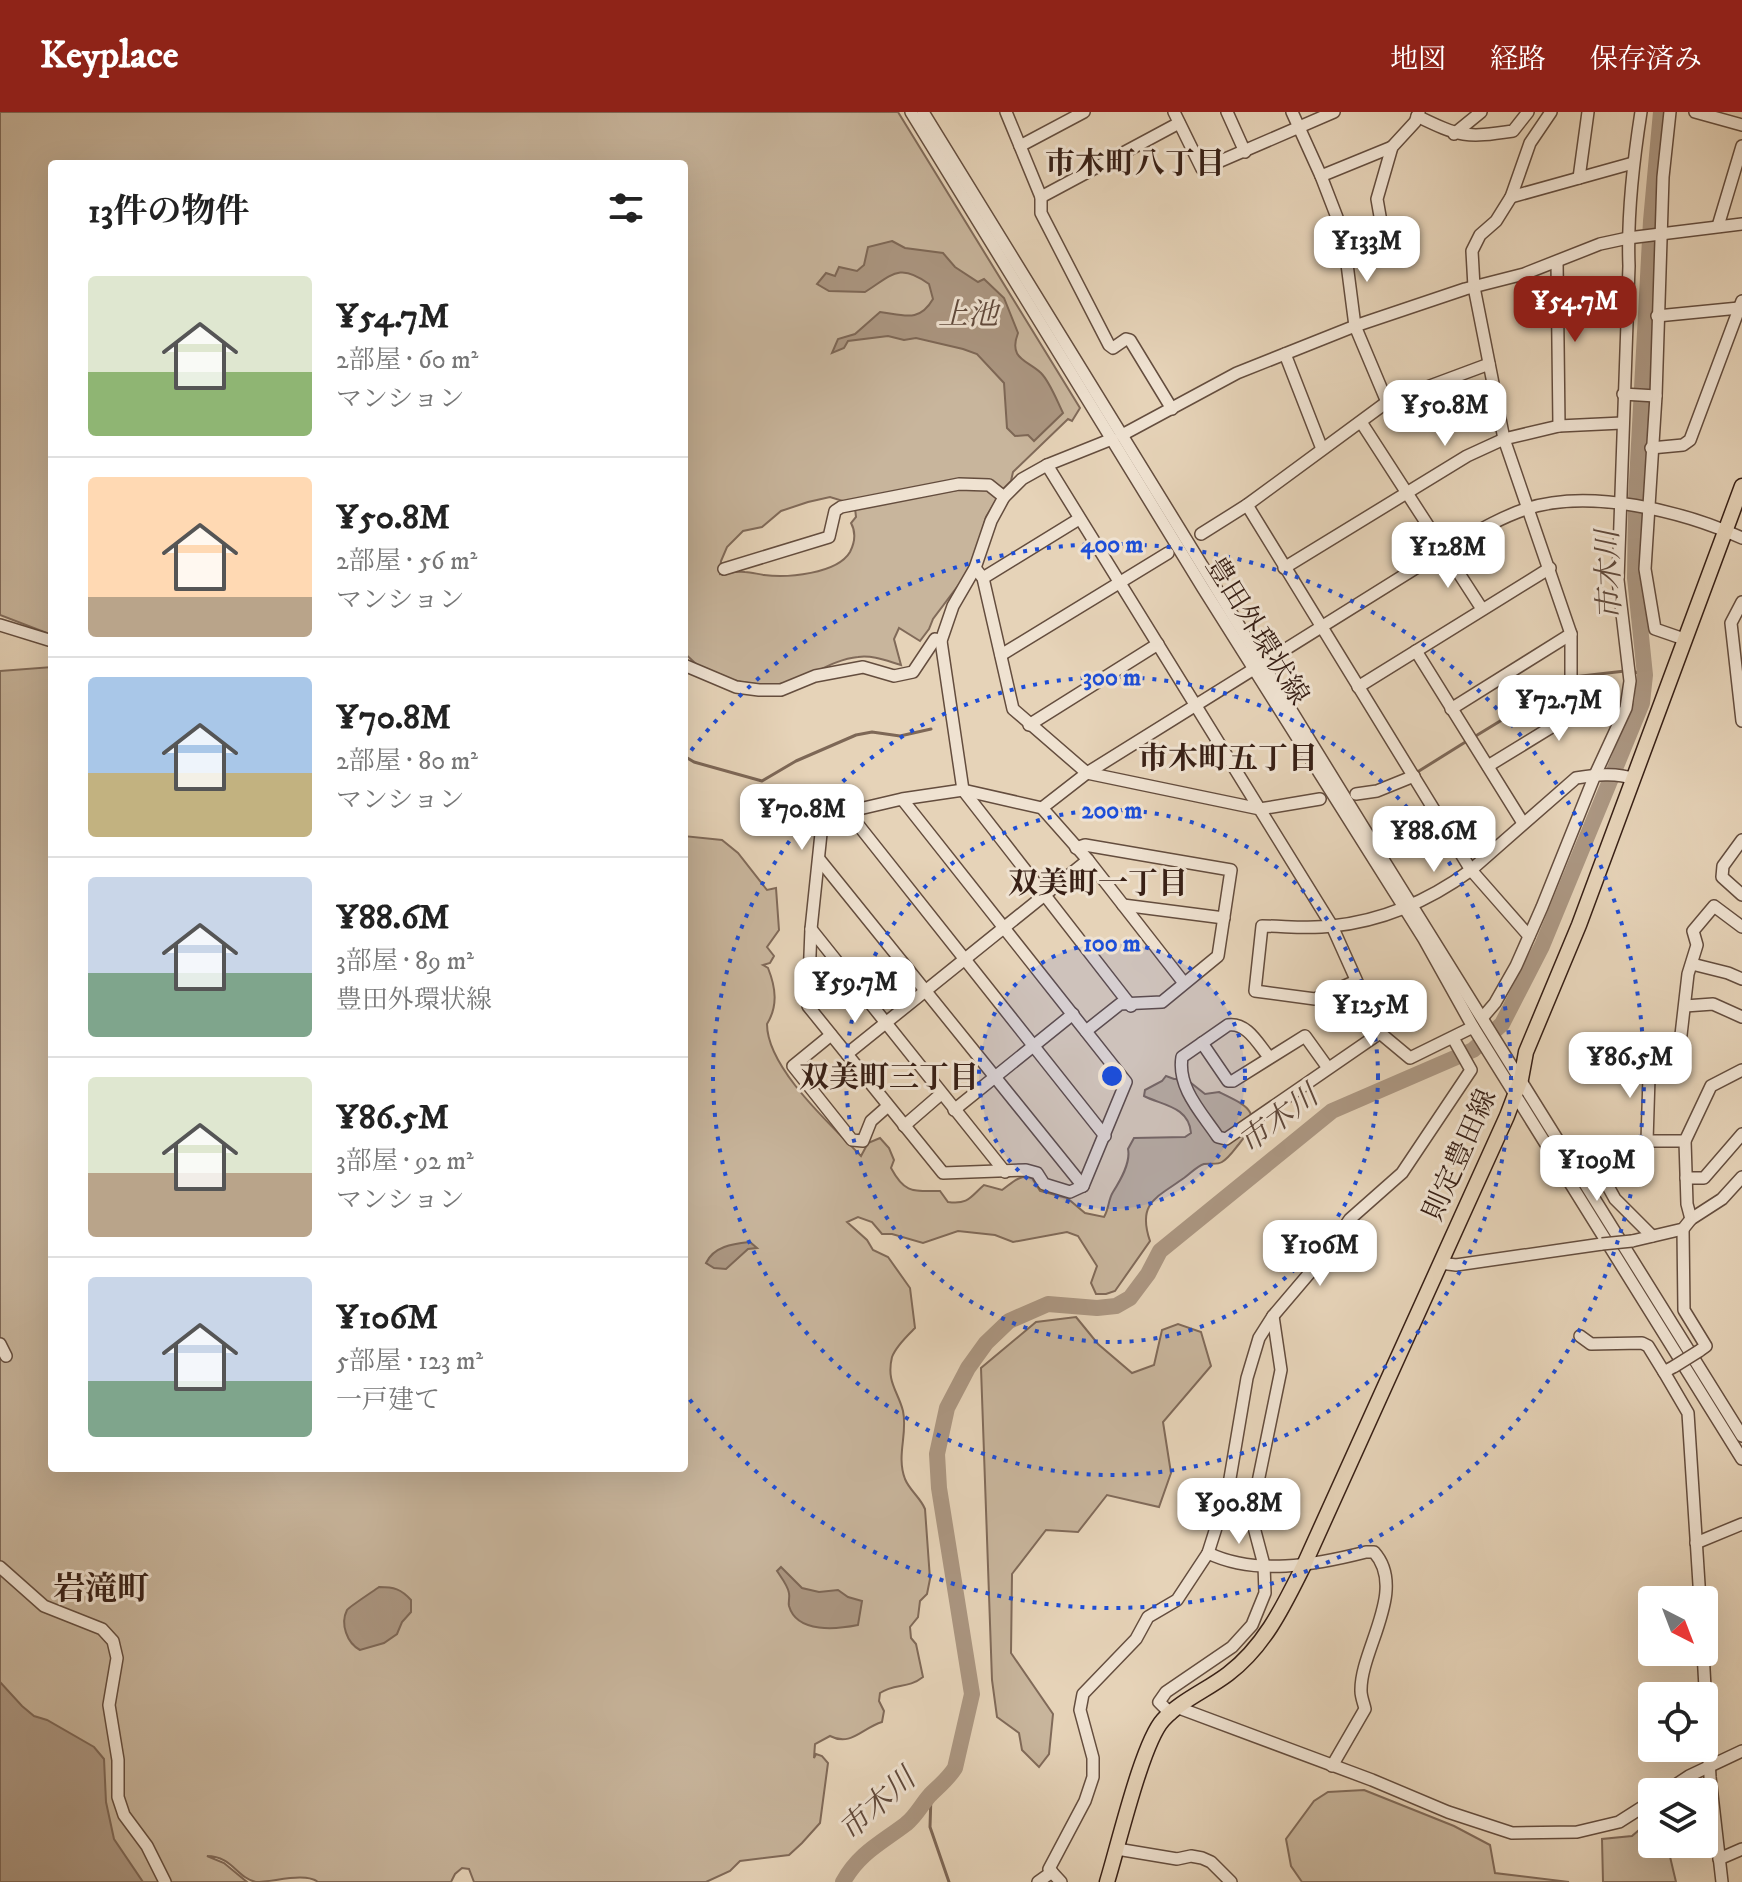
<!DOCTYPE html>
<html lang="ja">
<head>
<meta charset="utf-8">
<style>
  :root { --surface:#fff; --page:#f6f6f6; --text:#222; --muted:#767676; --line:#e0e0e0; --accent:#8f2418 }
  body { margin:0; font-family:"IM FELL DW Pica","Noto Serif JP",serif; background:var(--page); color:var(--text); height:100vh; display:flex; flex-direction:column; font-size:30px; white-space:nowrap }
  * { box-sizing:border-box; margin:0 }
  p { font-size:26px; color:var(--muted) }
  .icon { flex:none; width:44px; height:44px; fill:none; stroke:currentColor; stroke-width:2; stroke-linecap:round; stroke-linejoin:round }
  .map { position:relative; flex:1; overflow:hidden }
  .sheet { position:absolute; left:48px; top:48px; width:640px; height:1312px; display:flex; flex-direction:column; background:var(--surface); border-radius:8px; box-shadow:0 8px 32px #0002 }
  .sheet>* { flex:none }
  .needle { width:52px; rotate:138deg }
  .fabs { position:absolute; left:1638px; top:1474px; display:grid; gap:16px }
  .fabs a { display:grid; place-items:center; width:80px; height:80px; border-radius:8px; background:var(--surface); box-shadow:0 8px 32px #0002; font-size:40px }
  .price { position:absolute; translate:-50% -68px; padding:0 18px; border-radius:16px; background:#fff; color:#222; font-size:26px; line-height:52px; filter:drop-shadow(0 2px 4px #0008) }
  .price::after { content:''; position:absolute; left:50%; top:48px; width:24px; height:18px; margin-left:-12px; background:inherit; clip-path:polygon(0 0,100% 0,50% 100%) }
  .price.active { background:var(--accent); color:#fff }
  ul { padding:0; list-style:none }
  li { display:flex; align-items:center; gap:24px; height:200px; padding:0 40px }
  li+li { border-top:2px solid var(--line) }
  li span { display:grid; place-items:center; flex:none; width:224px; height:160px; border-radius:8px; color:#555 }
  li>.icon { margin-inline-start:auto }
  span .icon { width:96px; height:96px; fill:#fffc; stroke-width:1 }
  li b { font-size:34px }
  h2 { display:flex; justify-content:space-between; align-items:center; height:96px; padding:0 40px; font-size:34px }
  header { display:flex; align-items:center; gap:48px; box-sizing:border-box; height:112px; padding:0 40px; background:var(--accent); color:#fff }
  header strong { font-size:38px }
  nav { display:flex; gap:44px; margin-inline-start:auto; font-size:28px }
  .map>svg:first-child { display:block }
  .green { fill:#c8b59c; stroke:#806a59; stroke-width:2 }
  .water { fill:#ab9681; stroke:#7d6756; stroke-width:2 }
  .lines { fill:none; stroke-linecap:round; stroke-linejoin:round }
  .stream { stroke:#7d6756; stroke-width:3 }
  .river { stroke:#ab9681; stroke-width:16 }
  .minor-casing { stroke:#644d3e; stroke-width:14 }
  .major-casing { stroke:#382016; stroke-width:17 }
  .minor { stroke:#efe2d1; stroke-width:11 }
  .major { stroke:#e6d3b8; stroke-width:14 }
  .minor-bridge-casing { stroke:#644d3e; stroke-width:14; stroke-linecap:butt }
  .minor-bridge { stroke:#efe2d1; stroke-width:11 }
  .ring { fill:none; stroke:#1d4ed8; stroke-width:4; stroke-dasharray:4 8 }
  .labels { text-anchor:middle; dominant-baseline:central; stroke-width:6; stroke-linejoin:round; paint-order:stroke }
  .street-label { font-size:28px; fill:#382016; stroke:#efe2d1 }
  .neighbourhood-label { font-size:30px; font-weight:bold; fill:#382016; stroke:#efe2d1 }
  .water-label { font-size:30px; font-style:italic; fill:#60493b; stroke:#efe2d1 }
  .quarter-label { font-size:32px; font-weight:bold; fill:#382016; stroke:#efe2d1 }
  .centre { fill:#1d4ed8; stroke:#efe2d1; stroke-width:4 }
  .ring-label { font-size:24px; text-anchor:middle; font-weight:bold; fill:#1d4ed8; stroke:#efe2d1; stroke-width:6; stroke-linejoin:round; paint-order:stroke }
</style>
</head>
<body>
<header>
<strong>Keyplace</strong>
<nav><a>地図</a><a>経路</a><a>保存済み</a></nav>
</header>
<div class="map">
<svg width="1742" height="1770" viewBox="0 0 1742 1770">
  <rect width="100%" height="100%" fill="#e6d3b8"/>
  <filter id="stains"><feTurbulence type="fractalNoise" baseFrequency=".0025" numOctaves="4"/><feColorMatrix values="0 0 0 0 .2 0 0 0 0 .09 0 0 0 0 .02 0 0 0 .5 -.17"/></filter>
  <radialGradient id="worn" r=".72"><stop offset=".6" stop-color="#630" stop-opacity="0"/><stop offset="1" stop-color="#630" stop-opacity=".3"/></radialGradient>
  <g class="green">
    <path d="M0 0H898L1080 296 1072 309 1068 307 1013 360 1011 369 1002 378 992 372 846 390 830 385 808 390 781 399 762 415 743 419 727 435 721 449 720 462C728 461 737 459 745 460 751 460 757 462 764 463 787 466 837 462 850 440 855 430 856 420 851 411L856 405 855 396 980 374 998 385 986 405 972 455 933 507 929 517 920 529 899 516 894 527 901 553C887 549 873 543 858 545 837 547 819 559 800 567 774 578 733 571 708 560 699 557 692 547 684 541V52H52V523L0 503Z"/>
    <path d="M52 555V1356H684V724L722 728 738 741 767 778 776 776 779 818 767 835 774 844 770 851 763 853 768 856C776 876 778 894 767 912 767 956 831 1013 861 1044L868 1031 880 1026 889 1036 894 1048 891 1056C905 1082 913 1079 940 1079L948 1090C969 1093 971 1084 984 1073L1002 1078C1012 1071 1019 1062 1032 1066L1040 1079 1067 1086 1085 1101 1104 1105C1109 1097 1108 1088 1113 1080 1120 1069 1131 1051 1128 1037L1134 1026 1185 1025 1191 1021C1189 994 1161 993 1144 984L1145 978 1162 969 1166 964 1174 967H1186L1205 982 1219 980C1248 994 1265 1001 1239 1032 1234 1038 1229 1046 1222 1050 1217 1053 1210 1051 1204 1052 1197 1054 1190 1062 1184 1066 1156 1086 1137 1091 1150 1129L1115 1179 1106 1182H1096L1091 1171 1097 1154 1078 1124 1067 1120 1013 1130 995 1123 958 1119 923 1131 892 1122H882L872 1110 858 1105 847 1110 867 1128 873 1138 888 1145 910 1176 915 1216C907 1224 896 1234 892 1245 886 1270 898 1279 903 1299 908 1322 896 1343 905 1367 910 1379 920 1385 925 1397L930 1467 927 1482 920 1489 918 1505 910 1515 911 1526 916 1532 923 1565C908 1577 895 1571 880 1581L879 1589 884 1599 882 1610C862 1616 851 1635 830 1624L815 1632 814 1646 816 1642 822 1644 828 1651 820 1711 802 1731 789 1743 740 1749 730 1759 706 1770H474L469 1757 462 1756 455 1762 451 1770H318C305 1760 274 1770 256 1770 237 1766 232 1744 207 1744L224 1751 247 1770H0V559Z"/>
    <polygon points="1076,1205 1098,1232 1132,1261 1154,1253 1162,1218 1178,1212 1201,1220 1211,1254 1163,1310 1171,1361 1159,1395 1107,1383 1078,1420 1046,1418 1012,1462 1011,1541 1053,1602 1049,1642 1039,1655 1022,1638 1019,1621 997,1605 992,1568 981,1256 1036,1210"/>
    <polygon points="1364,1678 1454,1714 1490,1733 1495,1761 1569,1770 1302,1770 1291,1754 1286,1727 1314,1689 1328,1680"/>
    <polygon points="1652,1707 1652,1732 1667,1732 1676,1770 1603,1770 1602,1727 1632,1724"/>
  </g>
  <g class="water">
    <path d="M892 129 905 136 943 141 955 155 978 170 984 167 1004 186 1018 221C1008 247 1027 248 1041 261 1050 270 1057 289 1063 301L1034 329 1028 323 1015 324 1007 316 1004 271 977 242 963 237 916 226 904 228 888 224 848 229 844 236 832 241 838 227 855 222 880 200C904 203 919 211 933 187L929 172C899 150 892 163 865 180L829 179 817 172 826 161 835 164 839 155 857 159 864 153 868 135Z"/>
    <path d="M750 1130 757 1136 748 1137 726 1157 714 1156 706 1151C714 1134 733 1132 750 1130Z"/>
    <path d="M781 1455 802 1476 819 1480 838 1478 848 1485 862 1489 858 1513C838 1517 797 1522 789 1494 788 1490 790 1486 789 1481 788 1474 781 1465 777 1459Z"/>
    <path d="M379 1475C394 1475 401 1477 411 1488V1500L402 1510 397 1522 384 1531 360 1538C347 1531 340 1512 347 1498 349 1495 375 1478 379 1475Z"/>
    <polygon points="0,1570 22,1594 34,1604 47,1608 94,1635 104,1647 106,1690 114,1727 143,1770 0,1770"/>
  </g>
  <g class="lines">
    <g class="stream">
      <polyline points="1632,559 1645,563"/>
      <polyline points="1573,565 1625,559"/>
      <polyline points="1474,625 1566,569"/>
      <polyline points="684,644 694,650 762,669 796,649 856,623 872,620 900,624 931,617"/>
      <polyline points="1419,659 1467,629"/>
      <polyline points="931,1683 930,1715 949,1770"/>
    </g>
    <path class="river" d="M843 1770C859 1741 881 1731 906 1712 917 1703 921 1693 930 1683 939 1674 948 1667 955 1656L972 1582 939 1376 937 1342 947 1296 968 1256 986 1231 1009 1209 1048 1192 1097 1196 1116 1194 1130 1186 1148 1162 1160 1139 1332 999 1473 938 1502 912 1542 834 1642 591 1645 563 1635 466 1636 388 1651 109 1661 0"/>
    <defs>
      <g id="minor">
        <polyline points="911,0 1203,476 1424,827 1473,915 1742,1347"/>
        <polyline points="923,0 1384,749 1742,1324"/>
        <polyline points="1006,0 1041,85 1041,101 1109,233 1113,236 1126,227 1130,228 1172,297"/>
        <polyline points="1174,0 1202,57 1334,0"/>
        <polyline points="1227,0 1245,40"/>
        <polyline points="1292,0 1321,64 1343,121 1355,214 1387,290"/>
        <polyline points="1670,0 1663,65 1656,284 1645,457 1655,517 1684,527"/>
        <polyline points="1695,0 1742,13"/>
        <path d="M1417 4C1460 25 1466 26 1513 19L1528 0"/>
        <polyline points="1454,22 1481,0"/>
        <polyline points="1020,34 1084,0"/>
        <polyline points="1321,64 1392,35"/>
        <polyline points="1579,66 1588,0"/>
        <polyline points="1041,85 1179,11"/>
        <polyline points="1511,85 1633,51"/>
        <polyline points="1718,114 1742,34"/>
        <polyline points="1345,134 1384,127 1377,87 1392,35 1415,10 1419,0"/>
        <polyline points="1557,150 1559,314"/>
        <polyline points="1657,204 1739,196"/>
        <polyline points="1285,242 1322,337"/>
        <polyline points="1623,282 1656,284"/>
        <polyline points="1361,310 1482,497"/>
        <polyline points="1122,323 1237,261 1355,214 1465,177 1524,162 1600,132 1628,126 1742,112"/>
        <polyline points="1112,327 1047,353 1022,367 1004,385 991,409 975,456 953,494 941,529 963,678 1131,894"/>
        <polyline points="1651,336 1683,333 1690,328 1742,189"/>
        <polyline points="1047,353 1332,814 1380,921 1410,946 1473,915"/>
        <polyline points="1247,393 1471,758 1529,824"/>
        <polyline points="1201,422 1247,393 1387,290 1489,252"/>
        <polyline points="975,456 983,466 1013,597 1087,661 1260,697 1320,687"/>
        <polyline points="1284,456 1467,344 1504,327 1559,314 1622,311"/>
        <polyline points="724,457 829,425 835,399 841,395 959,372 989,373 1004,385"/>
        <polyline points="983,466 1079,407"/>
        <polyline points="1742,490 1731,511 1742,609"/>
        <polyline points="0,513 52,529"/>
        <polyline points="1416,539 1523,711"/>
        <polyline points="1001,543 1168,441"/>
        <polyline points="684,553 736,575 759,578 781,578 815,564 863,555 894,564 913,560 935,527 941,529"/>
        <polyline points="1358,575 1550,456"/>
        <polyline points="1451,597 1571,522"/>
        <polyline points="1029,613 1158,532"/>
        <polyline points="1488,654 1563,608 1571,596 1571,522 1504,327 1474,175 1472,139 1480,123 1496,109 1511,85 1530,31 1551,0"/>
        <polyline points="1356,682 1377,679 1414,664"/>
        <polyline points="902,687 1126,970 1083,1074 1070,1080 1044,1072 1037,1061 1026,1058 943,1061 808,894 811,817 822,712 825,705 902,687 963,678 1042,696 1088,748 1184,871"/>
        <path d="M1042 696 1087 661 1443 439C1470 424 1496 407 1526 397 1589 376 1683 399 1742 426"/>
        <polyline points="848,700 1105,1024"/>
        <polyline points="1742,728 1723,754 1722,765 1742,783"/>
        <polyline points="1076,736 1085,733 1231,758 1218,844 1162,890 1120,892 1086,919"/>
        <polyline points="819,747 1083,1074"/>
        <polyline points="1123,793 1224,806"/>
        <polyline points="811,817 1005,1060"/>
        <polyline points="1692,852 1728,861 1742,867"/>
        <path d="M1356 869 1315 887 1255 879 1262 814C1285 814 1309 817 1332 814 1382 809 1430 788 1471 758L1576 666C1594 663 1616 660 1634 667"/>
        <polyline points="1685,894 1713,892 1742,905"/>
        <path d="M1483 905 1495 891 1516 854 1542 795 1595 663 1626 596 1630 569 1618 468 1629 154C1627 103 1633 51 1641 0"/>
        <polyline points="831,923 793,954 852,1028 863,1029 871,1009 888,994"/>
        <polyline points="1202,931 1228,969 1233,969 1305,924 1328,956"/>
        <polyline points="847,942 1088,748"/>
        <path d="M1269 945C1258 932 1247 910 1228 913L1182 945C1177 976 1202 1001 1218 1025L1226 1027 1380 921"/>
        <polyline points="954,998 1073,902"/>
        <polyline points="904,1014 941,982"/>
        <polyline points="1685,1029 1647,1029 1649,965 1681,923 1688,862 1697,833 1693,819 1714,794 1742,815"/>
        <polyline points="1584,1031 1615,1087 1652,1124"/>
        <polyline points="1686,1066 1704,1066 1742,1022"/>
        <polyline points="1691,1107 1687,1092 1685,1029 1711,974 1742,958"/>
        <polyline points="1683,1117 1684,1198 1706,1234 1699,1239"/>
        <polyline points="1632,1129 1683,1117 1691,1107 1722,1087 1742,1065"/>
        <polyline points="1440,1151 1456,1153 1602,1132"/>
        <polyline points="1580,1224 1591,1232 1642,1231 1648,1234 1664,1260"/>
        <polyline points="0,1232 6,1244"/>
        <polyline points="1675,1254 1664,1260 1688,1301 1700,1488"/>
        <polyline points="1696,1431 1742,1412"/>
        <path d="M1208 1441C1256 1464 1315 1453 1366 1440H1374C1408 1478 1360 1538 1361 1579 1361 1585 1364 1592 1365 1597L1332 1654"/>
        <polyline points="0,1455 44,1494 102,1517 113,1529 117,1546 109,1593 118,1648 118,1685 124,1703 147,1734 165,1770"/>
        <polyline points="1703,1540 1710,1665 1722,1770"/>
        <polyline points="1179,1596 1372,1668 1448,1700 1512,1721 1577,1720 1619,1710 1652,1689"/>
        <polyline points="1171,1602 1159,1590 1166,1580 1232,1535 1252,1513 1265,1481 1264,1453 1251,1404 1281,1258 1273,1204"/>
        <polyline points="1665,1680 1689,1664 1742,1639"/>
        <polyline points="1117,1737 1177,1747 1191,1744 1202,1746 1211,1750 1231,1770"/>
        <polyline points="1719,1747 1742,1737"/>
        <polyline points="1038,1770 1052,1760"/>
        <polyline points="1061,1770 1049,1757 1085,1689 1093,1665 1093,1646 1080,1598 1083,1582 1136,1527 1148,1505 1177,1488 1208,1441 1228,1378 1247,1266 1259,1226 1273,1204 1324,1144 1350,1107 1402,1061 1471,958 1453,926"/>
      </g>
      <path id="major" d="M1107 1770C1118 1735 1142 1631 1163 1608 1180 1589 1207 1578 1228 1562 1265 1534 1284 1493 1304 1453L1507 1004 1521 967 1526 940 1579 813 1742 374"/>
    </defs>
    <use href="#minor" class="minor-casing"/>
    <use href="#major" class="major-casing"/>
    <use href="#minor" class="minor"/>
    <use href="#major" class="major"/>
    <defs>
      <g id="minor-bridge">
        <polyline points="1602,1132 1632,1129"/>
        <polyline points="1675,1254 1699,1239"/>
      </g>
    </defs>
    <use href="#minor-bridge" class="minor-bridge-casing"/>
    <use href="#minor-bridge" class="minor-bridge"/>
  </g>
  <circle cx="1112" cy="964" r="133" fill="#1d4ed8" fill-opacity=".12"/>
  <g class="ring">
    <circle cx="1112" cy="964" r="133"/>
    <circle cx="1112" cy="964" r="266"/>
    <circle cx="1112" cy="964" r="399"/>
    <path d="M684 648A532 532 0 1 1 684 1280"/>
  </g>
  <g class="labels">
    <g class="street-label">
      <text transform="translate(1257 519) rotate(58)">豊田外環状線</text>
      <text transform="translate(1460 1043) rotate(-66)">則定豊田線</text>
    </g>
    <g class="neighbourhood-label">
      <text x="1135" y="52">市木町八丁目</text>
      <text x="1228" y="647">市木町五丁目</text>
      <text x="1098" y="772">双美町一丁目</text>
      <text x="889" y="966">双美町三丁目</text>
    </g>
    <g class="water-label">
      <text x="968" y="203">上池</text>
      <text transform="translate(1610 463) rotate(-92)">市木川</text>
      <text transform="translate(1279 1008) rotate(-37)">市木川</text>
      <text transform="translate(878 1693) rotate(-42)">市木川</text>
    </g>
    <g class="quarter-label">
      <text x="101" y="1478">岩滝町</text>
    </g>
  </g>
  <circle cx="1112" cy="964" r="12" class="centre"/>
  <g class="ring-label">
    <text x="1112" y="440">400 m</text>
    <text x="1112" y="573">300 m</text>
    <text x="1112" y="706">200 m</text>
    <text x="1112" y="839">100 m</text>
  </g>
  <rect width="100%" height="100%" filter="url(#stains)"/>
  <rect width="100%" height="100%" fill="url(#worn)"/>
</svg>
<div class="fabs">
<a><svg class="needle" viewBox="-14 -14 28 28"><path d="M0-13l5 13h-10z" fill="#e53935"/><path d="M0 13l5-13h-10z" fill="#767676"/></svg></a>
<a><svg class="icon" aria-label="locate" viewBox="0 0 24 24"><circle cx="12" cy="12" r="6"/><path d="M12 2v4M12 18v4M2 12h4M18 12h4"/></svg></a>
<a><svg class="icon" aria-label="layers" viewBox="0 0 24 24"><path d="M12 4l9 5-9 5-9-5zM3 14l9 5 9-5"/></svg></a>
</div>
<b class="price" style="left:1367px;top:172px">¥133M</b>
<b class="price active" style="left:1575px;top:232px">¥54.7M</b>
<b class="price" style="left:1445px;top:336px">¥50.8M</b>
<b class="price" style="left:1448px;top:478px">¥128M</b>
<b class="price" style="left:1559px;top:631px">¥72.7M</b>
<b class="price" style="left:802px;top:740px">¥70.8M</b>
<b class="price" style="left:1434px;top:762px">¥88.6M</b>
<b class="price" style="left:855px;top:913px">¥59.7M</b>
<b class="price" style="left:1371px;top:936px">¥125M</b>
<b class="price" style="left:1630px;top:988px">¥86.5M</b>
<b class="price" style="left:1597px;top:1091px">¥109M</b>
<b class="price" style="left:1320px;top:1176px">¥106M</b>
<b class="price" style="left:1239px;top:1434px">¥90.8M</b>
<section class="sheet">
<h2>13件の物件<svg class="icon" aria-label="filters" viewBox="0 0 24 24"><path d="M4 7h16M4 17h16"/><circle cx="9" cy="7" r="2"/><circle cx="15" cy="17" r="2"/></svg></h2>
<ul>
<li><span style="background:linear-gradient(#dfe7d0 60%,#8fb573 0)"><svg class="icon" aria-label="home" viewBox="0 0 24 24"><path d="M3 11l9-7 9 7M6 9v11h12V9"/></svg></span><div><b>¥54.7M</b><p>2部屋 · 60 m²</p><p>マンション</p></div></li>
<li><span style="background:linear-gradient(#ffd9b3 75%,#b9a48a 0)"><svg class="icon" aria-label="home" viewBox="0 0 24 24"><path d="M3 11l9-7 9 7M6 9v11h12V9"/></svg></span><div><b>¥50.8M</b><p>2部屋 · 56 m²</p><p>マンション</p></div></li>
<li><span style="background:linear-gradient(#a9c7e8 60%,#c2b280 0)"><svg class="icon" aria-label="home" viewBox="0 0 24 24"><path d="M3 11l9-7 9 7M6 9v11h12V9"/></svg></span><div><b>¥70.8M</b><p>2部屋 · 80 m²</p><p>マンション</p></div></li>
<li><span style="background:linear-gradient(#c9d6e8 60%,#7fa58c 0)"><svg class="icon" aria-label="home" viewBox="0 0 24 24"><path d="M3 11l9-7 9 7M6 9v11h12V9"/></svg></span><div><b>¥88.6M</b><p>3部屋 · 89 m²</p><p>豊田外環状線</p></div></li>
<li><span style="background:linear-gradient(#dfe7d0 60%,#b9a48a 0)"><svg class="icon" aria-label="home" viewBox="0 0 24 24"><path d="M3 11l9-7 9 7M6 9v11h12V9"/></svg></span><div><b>¥86.5M</b><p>3部屋 · 92 m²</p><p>マンション</p></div></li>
<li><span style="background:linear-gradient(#c9d6e8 65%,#7fa58c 0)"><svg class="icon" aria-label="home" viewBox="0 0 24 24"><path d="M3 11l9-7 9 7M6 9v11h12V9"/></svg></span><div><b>¥106M</b><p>5部屋 · 123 m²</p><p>一戸建て</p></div></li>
</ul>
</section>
</div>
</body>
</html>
